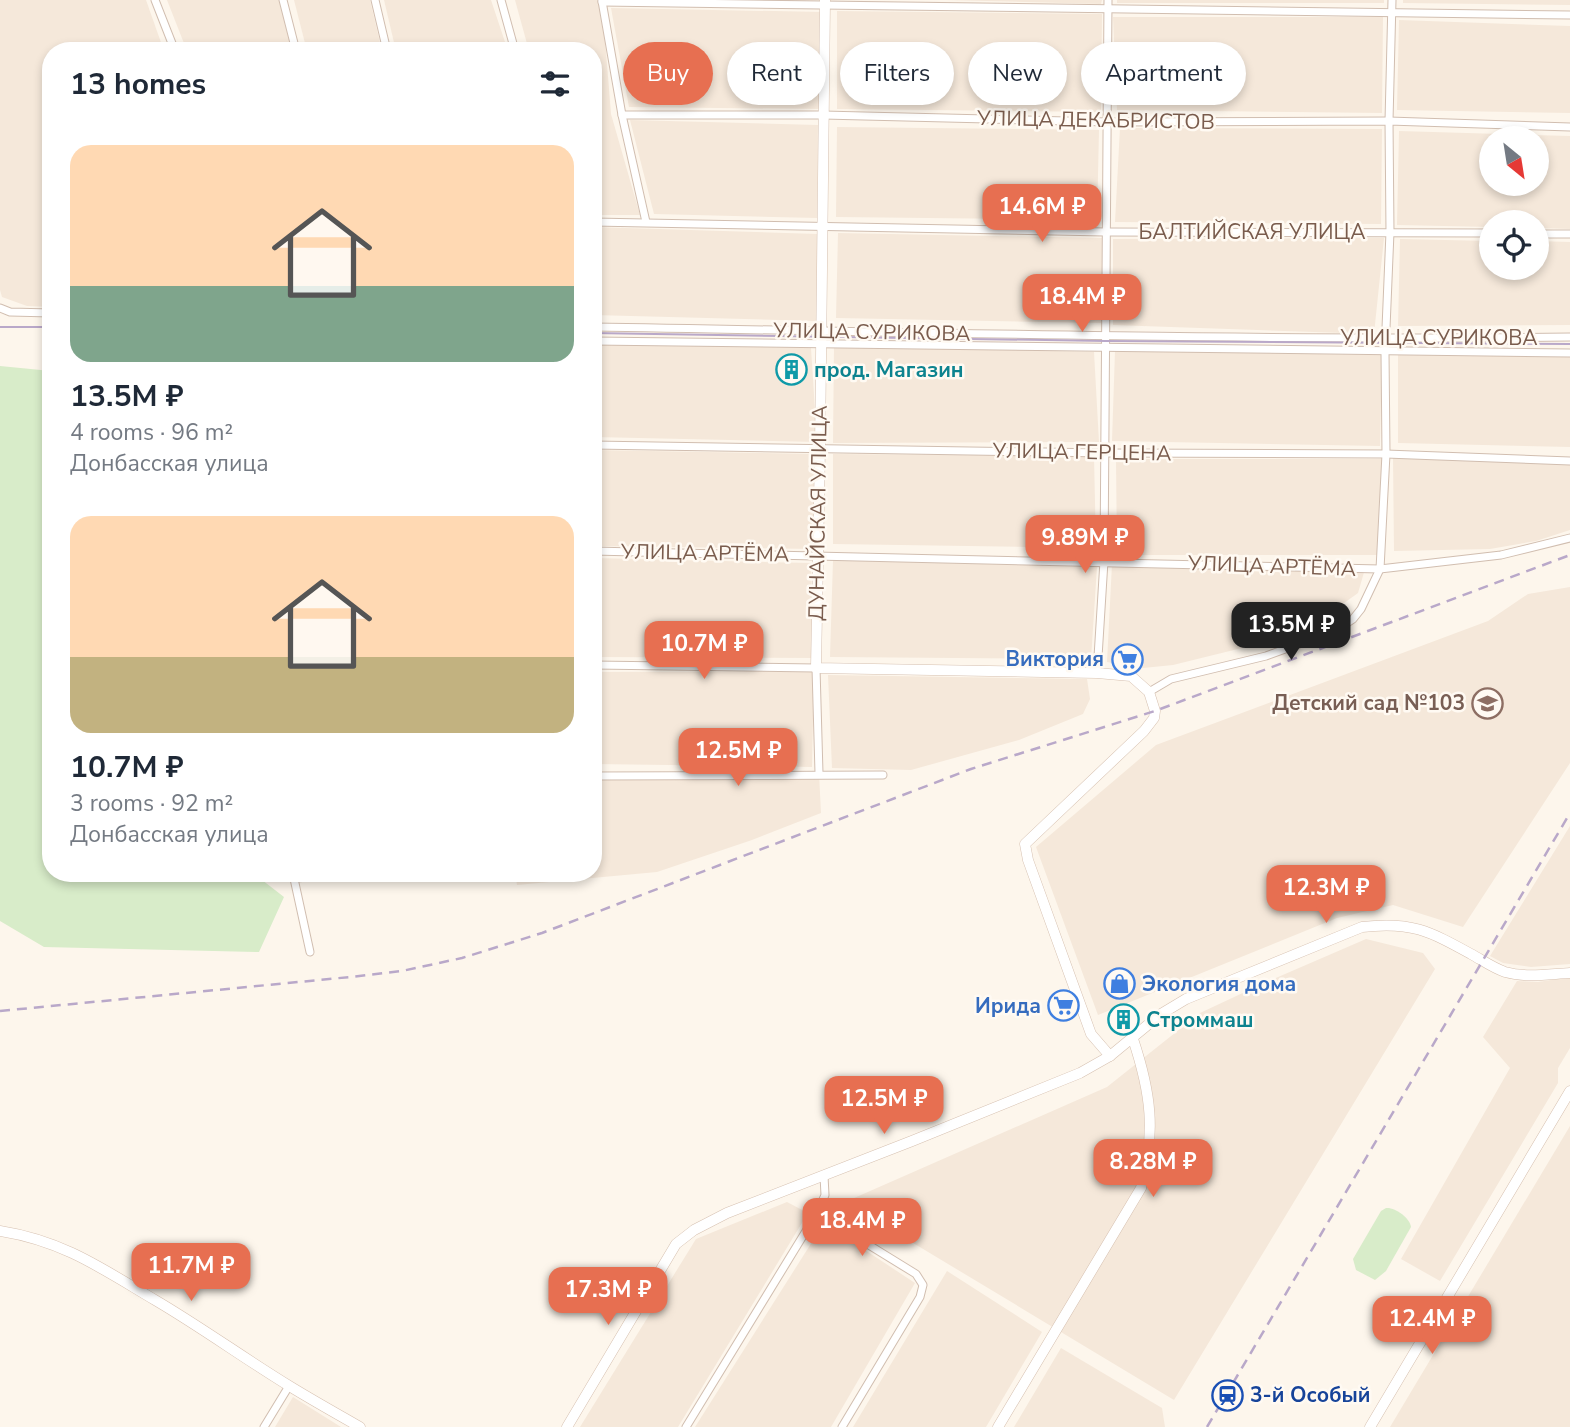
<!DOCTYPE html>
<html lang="en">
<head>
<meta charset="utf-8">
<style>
  :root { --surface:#fff; --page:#f6f6f7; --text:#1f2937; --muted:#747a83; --accent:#e76f51 }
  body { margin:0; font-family:"Nunito Sans",sans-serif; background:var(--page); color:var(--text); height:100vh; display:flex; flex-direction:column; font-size:26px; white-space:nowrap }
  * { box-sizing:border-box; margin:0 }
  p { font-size:23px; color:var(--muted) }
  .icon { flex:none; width:38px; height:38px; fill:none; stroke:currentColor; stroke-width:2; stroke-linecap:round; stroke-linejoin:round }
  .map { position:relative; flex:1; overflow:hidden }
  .drawer { position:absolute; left:42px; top:42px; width:560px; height:840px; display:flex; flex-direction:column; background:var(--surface); border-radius:28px; box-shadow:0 4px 10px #0003 }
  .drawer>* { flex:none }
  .banner { position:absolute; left:623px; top:42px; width:665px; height:63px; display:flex; gap:14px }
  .needle { width:46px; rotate:150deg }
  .fabs { position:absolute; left:1479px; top:126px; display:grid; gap:14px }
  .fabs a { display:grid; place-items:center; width:70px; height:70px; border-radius:50%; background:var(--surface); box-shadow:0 4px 10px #0003; font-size:35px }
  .price { position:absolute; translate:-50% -60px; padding:0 16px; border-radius:14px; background:var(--accent); color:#fff; font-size:23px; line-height:46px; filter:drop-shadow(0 2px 4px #0008) }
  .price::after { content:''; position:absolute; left:50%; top:42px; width:21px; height:16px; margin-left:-10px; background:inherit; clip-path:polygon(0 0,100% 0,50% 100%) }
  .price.selected { background:#222; color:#fff }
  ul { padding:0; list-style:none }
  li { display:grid; align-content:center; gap:14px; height:371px; padding:0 28px }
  li span { display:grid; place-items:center; height:217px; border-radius:21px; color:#555 }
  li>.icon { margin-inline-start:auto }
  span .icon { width:126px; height:126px; fill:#fffc; stroke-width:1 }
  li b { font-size:30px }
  h2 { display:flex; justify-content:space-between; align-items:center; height:84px; padding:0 28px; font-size:30px }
  .tag { padding:0 24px; border-radius:32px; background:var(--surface); box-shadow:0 4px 10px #0003; font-size:24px; line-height:63px }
  .tag.selected { background:var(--accent); color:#fff }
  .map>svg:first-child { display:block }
  .residential { fill:#f5e8da; fill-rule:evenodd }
  .green { fill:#d8ecc9 }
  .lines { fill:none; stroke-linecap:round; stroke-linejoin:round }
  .street-casing { stroke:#d1beb0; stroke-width:9 }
  .secondary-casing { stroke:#d6c0b0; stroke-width:11 }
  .street { stroke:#fff; stroke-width:7 }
  .secondary { stroke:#fff; stroke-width:10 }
  .tram { stroke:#b9a8c9; stroke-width:2 }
  .rail { stroke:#b9a8c9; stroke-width:2.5; stroke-dasharray:10 7; stroke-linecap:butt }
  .labels { text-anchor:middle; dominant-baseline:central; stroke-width:5; stroke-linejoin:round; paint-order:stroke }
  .street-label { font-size:21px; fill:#7a5c4d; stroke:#fffaf3 }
  .culture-label { font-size:21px; font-weight:bold; fill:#0d838f; stroke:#fffaf3; text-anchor:start }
  .shop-label { font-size:21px; font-weight:bold; fill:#366cbe; stroke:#fffaf3; text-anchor:end }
  .education-label { font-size:21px; font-weight:bold; fill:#785e54; stroke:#fffaf3; text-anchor:end }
  .transit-label { font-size:21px; font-weight:bold; fill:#164399; stroke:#fffaf3; text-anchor:start }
</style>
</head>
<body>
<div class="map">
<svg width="1570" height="1427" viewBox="0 0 1570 1427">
  <rect width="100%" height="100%" fill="#fdf6ec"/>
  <g class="residential">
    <polygon points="0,0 146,0 164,51 51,51 51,307 27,306 2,297 0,290"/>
    <polygon points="167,0 279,0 292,51 187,51"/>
    <polygon points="294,0 370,0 382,51 307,51"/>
    <polygon points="384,0 491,0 508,51 396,51"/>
    <polygon points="515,0 597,0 602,2 611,114 640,215 593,215 593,51 529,51"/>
    <polygon points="945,0 1102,0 1101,4"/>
    <rect x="1117" y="0" width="267" height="3"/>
    <polygon points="1403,0 1570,0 1570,5 1403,3"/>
    <polygon points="611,8 823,12 823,109 629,107"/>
    <polygon points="837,11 1102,14 1101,112 837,109"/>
    <polygon points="1113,17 1383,17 1382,113 1117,110"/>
    <polygon points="1399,20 1570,26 1570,113 1397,110"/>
    <polygon points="630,120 818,125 817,218 654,214"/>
    <polygon points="837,127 1099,130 1097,220 836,217"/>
    <polygon points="1120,128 1382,129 1381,224 1115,222"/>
    <path d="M1399 131 1570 136V229L1537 228 1536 222H1491V227L1397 225ZM1491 138H1536V184H1491Z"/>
    <polygon points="593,227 818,234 817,321 593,315"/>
    <polygon points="838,233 1103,238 1101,323 836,318"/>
    <polygon points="1384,238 1374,334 1113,325 1113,239"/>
    <polygon points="1400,239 1491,241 1491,268 1536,268 1537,241 1570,242 1570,325 1398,326"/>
    <polygon points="593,343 811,348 817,442 593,437"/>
    <polygon points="834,345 1094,352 1099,442 833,443"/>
    <polygon points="1115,351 1382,355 1380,446 1112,441"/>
    <polygon points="1398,354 1570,355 1570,447 1398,443"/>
    <polygon points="593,450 816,454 815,549 593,546"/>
    <polygon points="833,454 1094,456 1096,548 833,544"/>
    <polygon points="1393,456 1570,457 1570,530 1536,541 1490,549 1394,551"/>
    <polygon points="1116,459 1382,459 1378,555 1117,555"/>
    <polygon points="593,558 811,563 814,658 593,657"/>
    <polygon points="833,560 1097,567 1091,659 830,657"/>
    <polygon points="1112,564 1365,569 1358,593 1322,619 1246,647 1173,665 1143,668 1107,662"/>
    <polygon points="1570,587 1570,763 1463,927 1393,905 1337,918 1098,1015 1036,847 1156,745 1488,621 1528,594"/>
    <polygon points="814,671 812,767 593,764 593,672"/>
    <polygon points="828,675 1087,679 1090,699 1083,714 1019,740 911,770 832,768"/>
    <polygon points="593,773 819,773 821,813 752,840 657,872 517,885 515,873 593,873"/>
    <polygon points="1570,826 1570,964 1531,967 1503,963 1490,956"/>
    <polygon points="1366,939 1423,953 1435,969 1174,1400 845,1202 1107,1087 1200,1013 1264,983"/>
    <polygon points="1570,977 1570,1048 1558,1068 1558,1083 1440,1281 1401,1259 1510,1068 1483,1037 1517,981 1538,982"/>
    <polygon points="1570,1126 1570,1427 1390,1427"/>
    <polygon points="787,1202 808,1213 678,1427 580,1427 696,1239"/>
    <polygon points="824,1223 915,1283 831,1427 695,1427"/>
    <polygon points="947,1271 1042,1332 986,1427 853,1427"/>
    <polygon points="1061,1348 1162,1408 1165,1427 1014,1427"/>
    <polygon points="293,1397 341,1427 275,1427"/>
  </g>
  <g class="green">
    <polygon points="0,366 51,371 51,873 253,873 284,897 259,952 44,947 0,921"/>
    <path d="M1386 1208C1395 1207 1410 1218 1411 1227L1386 1271 1375 1280 1356 1270 1353 1259 1381 1211Z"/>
  </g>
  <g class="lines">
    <defs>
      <g id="street">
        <polyline points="155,0 175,51"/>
        <polyline points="283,0 296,51"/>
        <polyline points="375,0 387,51"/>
        <polyline points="501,0 515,51"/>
        <polyline points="602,1 622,115 646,222"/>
        <polyline points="602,2 1570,15"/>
        <polyline points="48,112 51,117"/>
        <polyline points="622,115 823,115 1108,122 1389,121 1570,127"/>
        <polyline points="593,222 1105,232 1491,233"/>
        <polyline points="1536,234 1570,234"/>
        <polyline points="0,308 10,312 51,313"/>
        <path d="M593 327C919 332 1244 341 1570 337"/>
        <polyline points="593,341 1570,353"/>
        <polyline points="593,445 1104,453 1386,454 1570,461"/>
        <polyline points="593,551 1380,569 1501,555 1570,538"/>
        <polyline points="593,665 816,668 819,773"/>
        <polyline points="1097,673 1104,561 1108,0"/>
        <polyline points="1149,692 1171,679 1266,656 1335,631 1353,619 1361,609 1380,569 1386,454 1385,352 1390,232 1389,121 1392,0"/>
        <polyline points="593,776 883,775"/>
        <polyline points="293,874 310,952"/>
        <polyline points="294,878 380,873"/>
        <polyline points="817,1213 916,1274 923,1285 920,1297 842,1427"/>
        <polyline points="264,1427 289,1386"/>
        <polyline points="686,1427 817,1213 825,1195 824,1176"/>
      </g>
      <g id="secondary">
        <polyline points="825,0 820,448 816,668 1097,673 1131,676 1149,692 1155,711 1154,718 1144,731 1025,844 1028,860 1091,1034 1110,1056"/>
        <path d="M0 1231C63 1241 101 1268 155 1300 201 1327 245 1359 291 1387 314 1401 337 1414 360 1427"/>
        <path d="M567 1427 676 1244 694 1230 727 1213 912 1141 1080 1073 1110 1056 1161 1014 1186 999 1362 927C1411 921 1429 931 1471 954 1482 960 1493 968 1505 972 1526 978 1549 974 1570 973"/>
        <path d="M998 1427 1141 1188C1156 1132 1151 1093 1133 1039"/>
        <polyline points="1370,1427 1570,1091"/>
      </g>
    </defs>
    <use href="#street" class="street-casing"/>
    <use href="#secondary" class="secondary-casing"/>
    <use href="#street" class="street"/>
    <use href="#secondary" class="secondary"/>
    <g class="tram">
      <polyline points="0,327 51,327"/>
      <polyline points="593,333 1105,341 1570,344"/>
    </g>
    <g class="rail">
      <polyline points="0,1011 350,977 402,971 462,958 542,933 971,769 1155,711 1570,555"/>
      <polyline points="1207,1427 1570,813"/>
    </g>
  </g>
  <defs>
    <symbol id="building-ring" viewBox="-11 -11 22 22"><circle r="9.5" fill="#fffaf3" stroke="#0f9aa8" stroke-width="1.5"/><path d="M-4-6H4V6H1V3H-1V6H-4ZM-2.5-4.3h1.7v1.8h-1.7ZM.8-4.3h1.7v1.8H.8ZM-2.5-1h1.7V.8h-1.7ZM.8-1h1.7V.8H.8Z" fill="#0f9aa8"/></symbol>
    <symbol id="supermarket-ring" viewBox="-11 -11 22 22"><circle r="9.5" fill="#fffaf3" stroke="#3f7fe0" stroke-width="1.5"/><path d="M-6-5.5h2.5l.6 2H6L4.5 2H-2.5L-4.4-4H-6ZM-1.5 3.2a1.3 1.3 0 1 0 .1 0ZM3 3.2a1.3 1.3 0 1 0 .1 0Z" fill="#3f7fe0"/></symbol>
    <symbol id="school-ring" viewBox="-11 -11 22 22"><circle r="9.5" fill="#fffaf3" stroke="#8d6e63" stroke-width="1.5"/><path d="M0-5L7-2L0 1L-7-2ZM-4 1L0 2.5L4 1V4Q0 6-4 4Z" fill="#8d6e63"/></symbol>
    <symbol id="shop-ring" viewBox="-11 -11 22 22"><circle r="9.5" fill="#fffaf3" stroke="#3f7fe0" stroke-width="1.5"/><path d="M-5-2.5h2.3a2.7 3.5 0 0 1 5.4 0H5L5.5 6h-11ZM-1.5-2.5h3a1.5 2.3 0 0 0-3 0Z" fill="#3f7fe0"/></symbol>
    <symbol id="station-ring" viewBox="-11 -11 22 22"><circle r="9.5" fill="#fffaf3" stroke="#1a4fb4" stroke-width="1.5"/><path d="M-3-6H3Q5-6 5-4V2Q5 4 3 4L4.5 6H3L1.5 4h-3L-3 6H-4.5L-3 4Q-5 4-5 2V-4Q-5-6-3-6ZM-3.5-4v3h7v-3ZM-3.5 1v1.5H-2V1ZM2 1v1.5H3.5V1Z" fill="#1a4fb4"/></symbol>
  </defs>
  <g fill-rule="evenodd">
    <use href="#building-ring" x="774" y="352" width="35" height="35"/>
    <use href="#supermarket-ring" x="1110" y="642" width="35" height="35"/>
    <use href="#school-ring" x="1470" y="686" width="35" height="35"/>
    <use href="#shop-ring" x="1102" y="966" width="35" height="35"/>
    <use href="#supermarket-ring" x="1046" y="988" width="35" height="35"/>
    <use href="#building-ring" x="1106" y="1002" width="35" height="35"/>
    <use href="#station-ring" x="1210" y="1378" width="35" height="35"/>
  </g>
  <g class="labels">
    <g class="street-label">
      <text transform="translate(1096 120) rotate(1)">УЛИЦА ДЕКАБРИСТОВ</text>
      <text x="1252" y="232">БАЛТИЙСКАЯ УЛИЦА</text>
      <text transform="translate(872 332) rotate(1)">УЛИЦА СУРИКОВА</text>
      <text x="1439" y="338">УЛИЦА СУРИКОВА</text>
      <text transform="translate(1082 452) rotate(1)">УЛИЦА ГЕРЦЕНА</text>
      <text transform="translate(818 513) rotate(-89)">ДУНАЙСКАЯ УЛИЦА</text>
      <text transform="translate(705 553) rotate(1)">УЛИЦА АРТЁМА</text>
      <text transform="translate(1272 566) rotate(2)">УЛИЦА АРТЁМА</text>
    </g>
    <g class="culture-label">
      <text x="814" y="370">прод. Магазин</text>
      <text x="1146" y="1020">Строммаш</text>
    </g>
    <g class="shop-label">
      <text x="1104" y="659">Виктория</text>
      <text x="1142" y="984" text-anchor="start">Экология дома</text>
      <text x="1041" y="1006">Ирида</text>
    </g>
    <g class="education-label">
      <text x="1465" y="703">Детский сад №103</text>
    </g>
    <g class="transit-label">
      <text x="1250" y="1395">3-й Особый</text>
    </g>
  </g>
</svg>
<div class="fabs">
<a><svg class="needle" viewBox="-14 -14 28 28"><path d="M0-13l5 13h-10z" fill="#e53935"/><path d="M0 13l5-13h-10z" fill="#747a83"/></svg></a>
<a><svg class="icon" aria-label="locate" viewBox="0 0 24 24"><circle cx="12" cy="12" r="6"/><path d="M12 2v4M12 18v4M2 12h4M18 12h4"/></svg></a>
</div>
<b class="price" style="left:1042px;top:244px">14.6M ₽</b>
<b class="price" style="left:1082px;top:334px">18.4M ₽</b>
<b class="price" style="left:1085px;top:575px">9.89M ₽</b>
<b class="price selected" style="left:1291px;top:662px">13.5M ₽</b>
<b class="price" style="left:704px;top:681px">10.7M ₽</b>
<b class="price" style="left:738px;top:788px">12.5M ₽</b>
<b class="price" style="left:1326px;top:925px">12.3M ₽</b>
<b class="price" style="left:884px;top:1136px">12.5M ₽</b>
<b class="price" style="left:1153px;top:1199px">8.28M ₽</b>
<b class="price" style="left:862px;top:1258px">18.4M ₽</b>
<b class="price" style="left:191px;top:1303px">11.7M ₽</b>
<b class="price" style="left:608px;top:1327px">17.3M ₽</b>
<b class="price" style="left:1432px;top:1356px">12.4M ₽</b>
<div class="banner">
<a class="tag selected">Buy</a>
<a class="tag">Rent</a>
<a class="tag">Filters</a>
<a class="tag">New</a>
<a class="tag">Apartment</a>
</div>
<section class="drawer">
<h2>13 homes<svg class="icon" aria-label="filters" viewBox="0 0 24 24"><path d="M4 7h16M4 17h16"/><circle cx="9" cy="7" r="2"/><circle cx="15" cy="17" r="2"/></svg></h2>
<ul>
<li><span style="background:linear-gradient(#ffd9b3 65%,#7fa58c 0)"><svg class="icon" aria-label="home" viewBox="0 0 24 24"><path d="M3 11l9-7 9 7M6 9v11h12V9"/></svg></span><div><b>13.5M ₽</b><p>4 rooms · 96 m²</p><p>Донбасская улица</p></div></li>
<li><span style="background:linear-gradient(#ffd9b3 65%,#c2b280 0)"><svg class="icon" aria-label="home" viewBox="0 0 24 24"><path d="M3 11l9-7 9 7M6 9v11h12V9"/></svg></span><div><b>10.7M ₽</b><p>3 rooms · 92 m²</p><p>Донбасская улица</p></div></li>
</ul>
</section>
</div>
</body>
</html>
